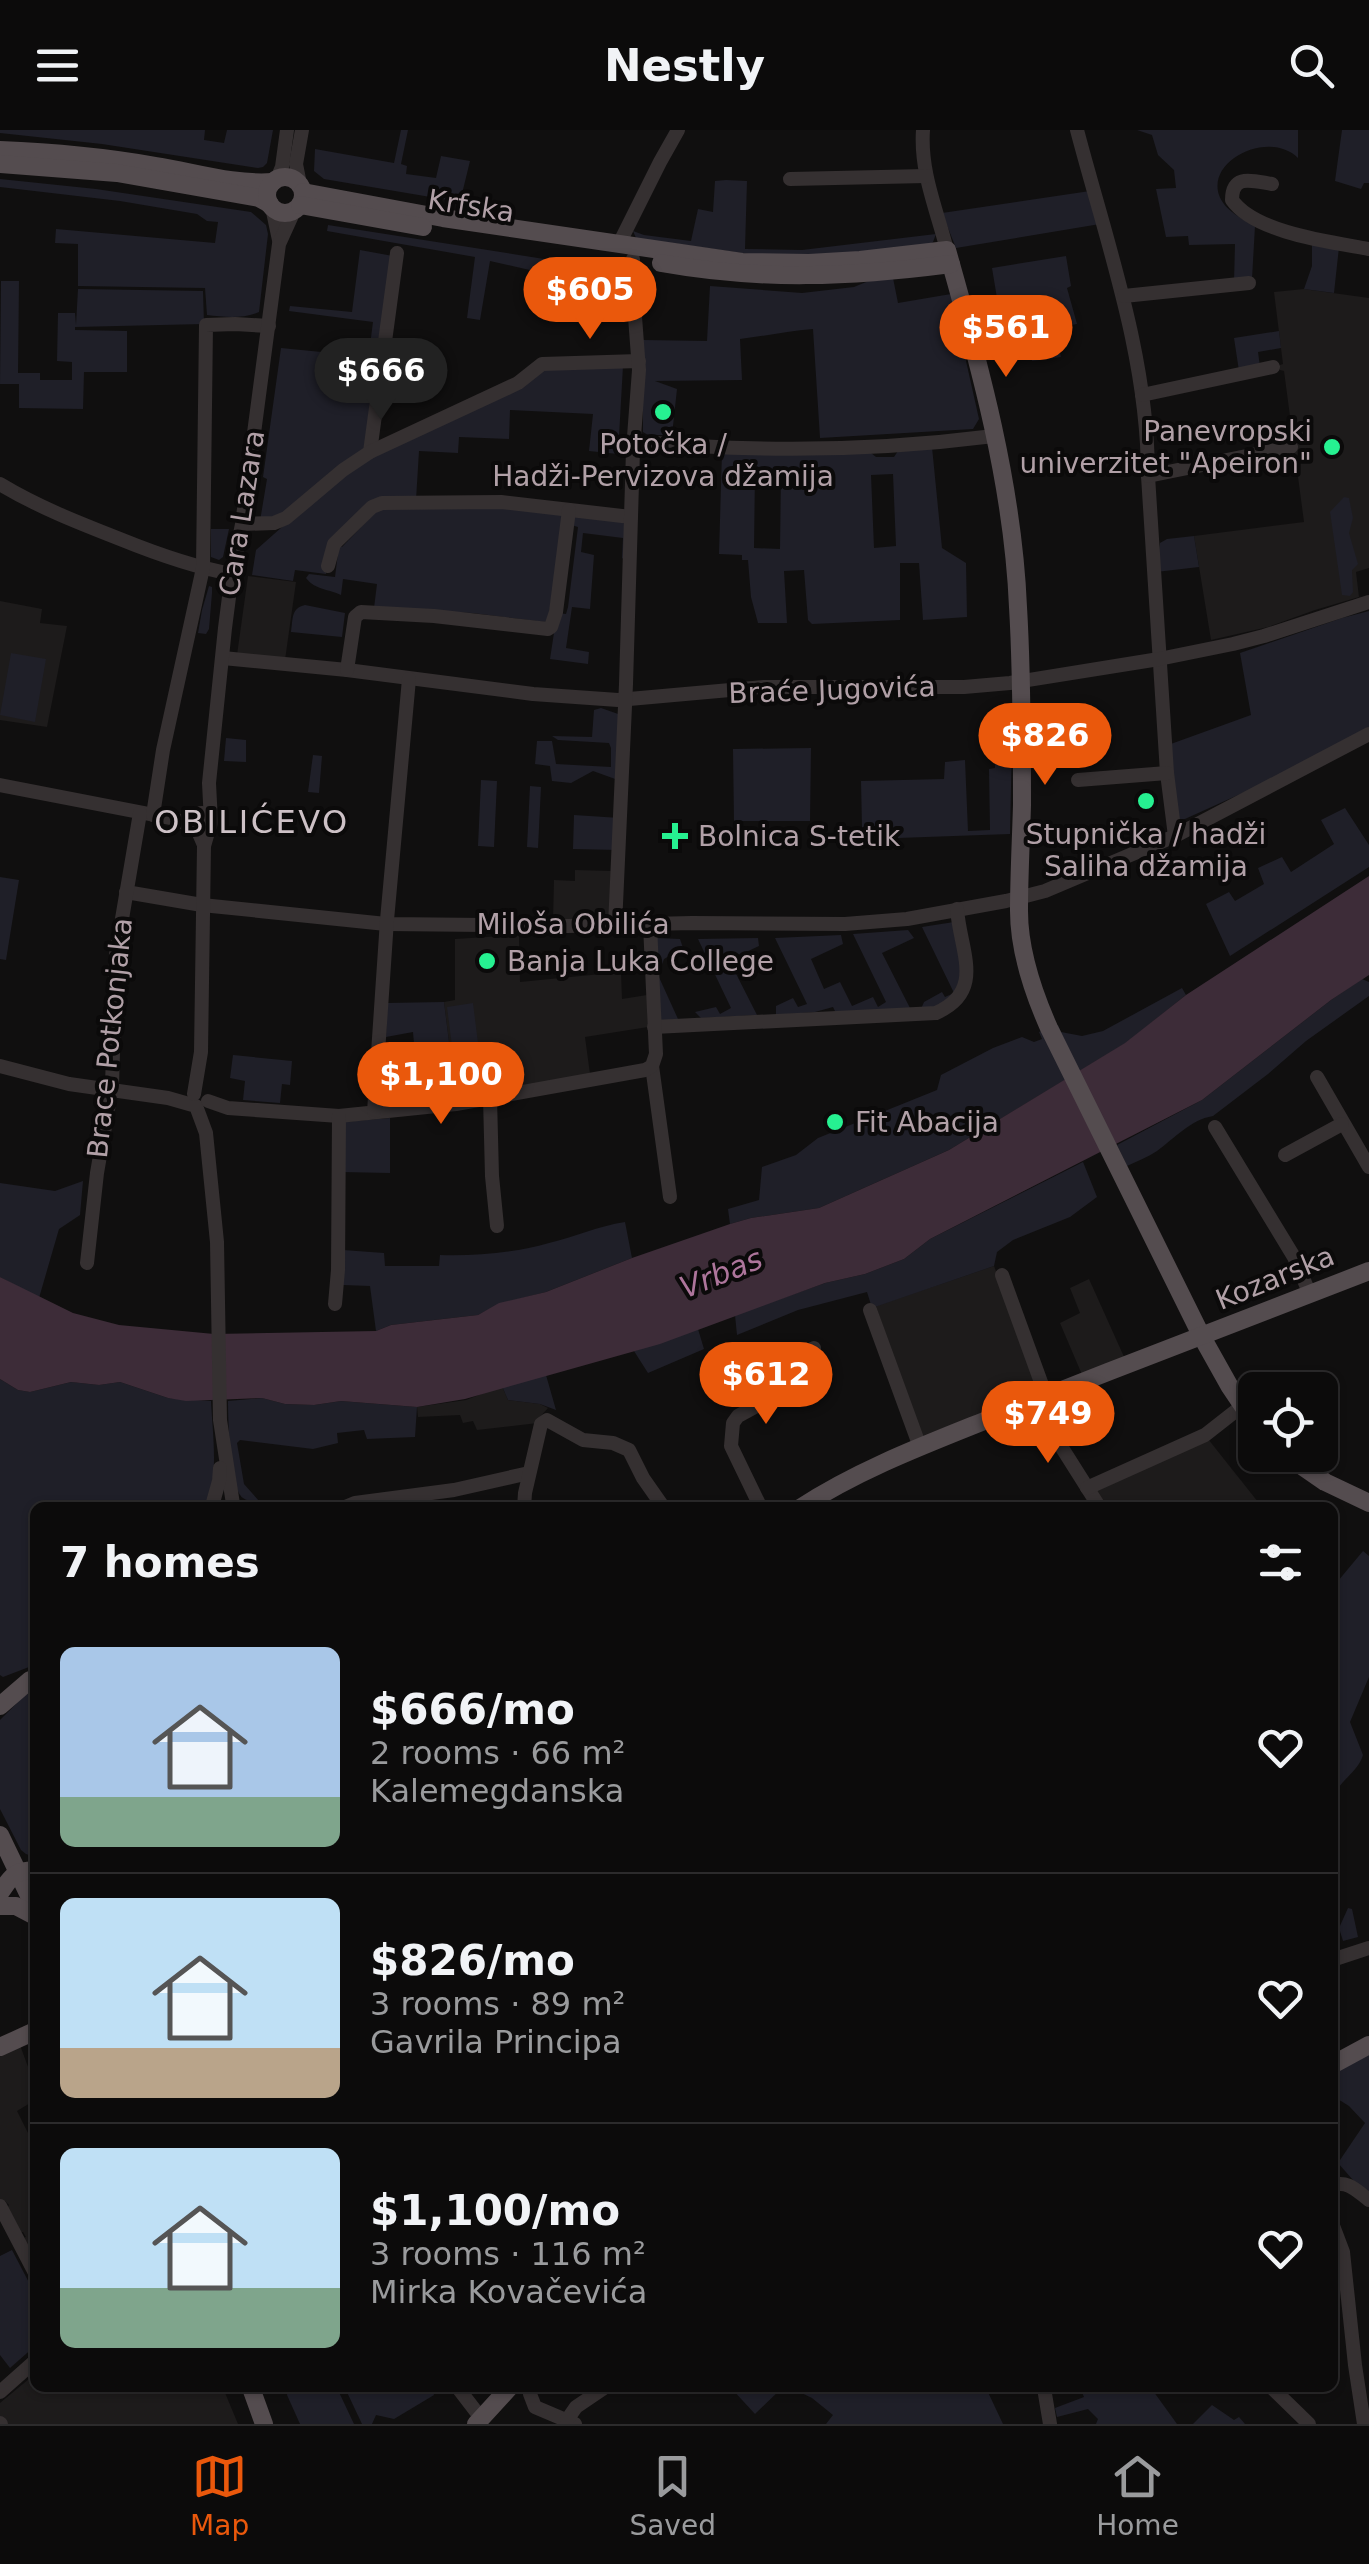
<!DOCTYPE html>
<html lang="en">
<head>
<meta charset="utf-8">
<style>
  :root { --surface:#0c0b0b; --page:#151414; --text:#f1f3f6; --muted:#9a9b9d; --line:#2c2b2c; --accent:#ea580c }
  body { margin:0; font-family:"DejaVu Sans",sans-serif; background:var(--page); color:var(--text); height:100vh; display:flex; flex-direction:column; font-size:38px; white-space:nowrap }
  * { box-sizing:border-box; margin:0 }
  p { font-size:32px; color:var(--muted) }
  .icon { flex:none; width:55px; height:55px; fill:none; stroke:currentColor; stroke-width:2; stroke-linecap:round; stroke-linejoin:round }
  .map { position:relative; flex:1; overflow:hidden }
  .details { position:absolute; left:30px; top:1372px; width:1308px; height:890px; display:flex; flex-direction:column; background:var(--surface); border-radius:15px; box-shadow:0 2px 8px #0004,0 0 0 2px var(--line) }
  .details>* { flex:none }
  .buttons { position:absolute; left:1238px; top:1242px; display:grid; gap:20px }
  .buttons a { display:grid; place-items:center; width:100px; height:100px; border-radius:15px; background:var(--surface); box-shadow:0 2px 8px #0004,0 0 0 2px var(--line); font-size:50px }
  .price { position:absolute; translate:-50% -85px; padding:0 22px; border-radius:35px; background:var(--accent); color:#fff; font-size:32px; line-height:65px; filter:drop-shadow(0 2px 5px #0008) }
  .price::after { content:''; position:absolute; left:50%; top:60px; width:30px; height:22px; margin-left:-15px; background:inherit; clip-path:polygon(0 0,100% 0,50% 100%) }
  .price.on { background:#222; color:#fff }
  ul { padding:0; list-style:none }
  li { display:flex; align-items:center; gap:30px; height:250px; padding:0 30px }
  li+li { border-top:2px solid var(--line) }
  li span { display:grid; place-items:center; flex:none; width:280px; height:200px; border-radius:15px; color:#555 }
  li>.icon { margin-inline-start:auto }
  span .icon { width:120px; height:120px; fill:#fffc; stroke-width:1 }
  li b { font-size:42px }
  h2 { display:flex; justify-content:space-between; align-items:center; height:120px; padding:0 30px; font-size:42px }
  header { display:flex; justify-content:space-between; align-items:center; height:130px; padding:0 30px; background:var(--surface); font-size:45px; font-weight:700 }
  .dock { display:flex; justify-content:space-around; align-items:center; height:140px; border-top:2px solid var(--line); background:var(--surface); font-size:28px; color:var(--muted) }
  .dock a { display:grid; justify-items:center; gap:5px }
  .dock .on { color:var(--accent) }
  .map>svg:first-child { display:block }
  .built { fill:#1d1b1b }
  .green { fill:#1f1f28; fill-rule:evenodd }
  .water { fill:#3d2c38 }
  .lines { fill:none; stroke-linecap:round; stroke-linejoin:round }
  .minor { stroke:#353031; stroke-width:14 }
  .major { stroke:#544c4f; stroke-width:18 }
  .poi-dot { fill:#26f191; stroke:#0b0a0a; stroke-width:4 }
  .labels { text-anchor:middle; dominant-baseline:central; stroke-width:8; stroke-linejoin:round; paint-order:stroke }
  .street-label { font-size:28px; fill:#b1a0a7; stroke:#0b0a0a }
  .poi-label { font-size:28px; fill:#b1a0a7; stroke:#0b0a0a; text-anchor:start }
  .water-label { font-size:30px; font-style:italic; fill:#ad759b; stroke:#0b0a0a }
  .quarter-label { font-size:32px; letter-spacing:2.5px; fill:#cdc1c6; stroke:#0b0a0a }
</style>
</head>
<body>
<header><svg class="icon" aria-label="menu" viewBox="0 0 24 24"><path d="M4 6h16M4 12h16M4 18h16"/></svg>Nestly<svg class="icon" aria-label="search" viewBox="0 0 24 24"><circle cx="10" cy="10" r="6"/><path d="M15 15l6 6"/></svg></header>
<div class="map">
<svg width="1369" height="2294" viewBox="0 0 1369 2294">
  <rect width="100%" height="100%" fill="#100f0f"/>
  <g class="built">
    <polygon points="1304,159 1369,168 1369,438 1356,442 1359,467 1315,480 1268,497 1211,510 1194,406 1304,392 1284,241 1280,240 1280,235 1283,234 1274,162"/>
    <polygon points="248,446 296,452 285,530 237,525"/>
    <polygon points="0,471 42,479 40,493 67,496 47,597 0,590"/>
    <polygon points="575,740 611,741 610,792 553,790 554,750 575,751"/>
    <polygon points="519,805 520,852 621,842 622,869 647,865 648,897 585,907 590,944 456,968 444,872 455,870 455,809"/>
    <polygon points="994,1136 1042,1260 920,1307 876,1176"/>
    <polygon points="1089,1149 1125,1229 1083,1247 1060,1193 1080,1183 1070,1158"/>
    <polygon points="502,1256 508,1270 540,1274 548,1278 539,1288 538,1293 477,1300 473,1291 463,1293 460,1285 418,1287 417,1277 466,1270"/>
    <polygon points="1208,1309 1262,1377 1104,1377 1095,1361"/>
    <polygon points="20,1915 35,1956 35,1970 17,1981 35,2017 35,2114 26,2118 22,2109 26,2107 23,2102 19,2102 7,2078 9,2075 5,2071 0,2070 0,1923"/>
    <polygon points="35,2244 35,2258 223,2258 238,2294 0,2294 0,2273"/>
  </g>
  <g class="green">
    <polygon points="0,0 205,0 204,10 224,13 227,0 273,0 267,33 263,37 258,38 102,14 0,3"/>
    <polygon points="401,0 408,0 401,34 407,36 406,44 436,48 441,26 470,31 460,72 324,49 314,41 315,19 394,33"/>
    <path d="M1137 0H1298V28C1270 0 1207 29 1219 65 1224 80 1242 89 1255 96L1252 149 1234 152 1235 114 1189 115 1188 106 1166 107 1156 59 1176 58 1174 40 1158 25 1152 5Z"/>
    <polygon points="1342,0 1369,0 1369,53 1364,53 1361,59 1335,51"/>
    <path d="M0 49 96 59 251 82 266 95 268 104 259 182C243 189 224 187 207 185L205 158 78 156V114L55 113 56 99 215 113 218 92 207 91 197 84 120 71 0 57Z"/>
    <polygon points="726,50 747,51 745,119 802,120 936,104 933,112 922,119 770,127 636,108 633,101 644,105 691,111 698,79 713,82 715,51"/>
    <polygon points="1090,61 1100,94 956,118 942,83"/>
    <polygon points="328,95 576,134 582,152 490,131 480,190 467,188 475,127 327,101"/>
    <polygon points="1312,112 1339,117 1334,163 1304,159 1312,136"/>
    <polygon points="360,120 393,126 369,321 285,387 260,391 267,349 263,347 281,218 372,227 374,219 370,215 373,192 289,181 290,176 352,182"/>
    <polygon points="1066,126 1071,156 1067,158 1077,194 1055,198 1061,227 1032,231 1021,165 997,168 992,138"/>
    <path d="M893 148 898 173 951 164 979 289 973 299 820 308 813 199C788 201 765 206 740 209L742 250 655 251 677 259 672 305H648L643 302V210L707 211 710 156 802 163 854 157 871 150Z"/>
    <polygon points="1,151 19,151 18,243 40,243 40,250 72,250 72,232 57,231 58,183 75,183 76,195 78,159 203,161 204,194 75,197 75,200 127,201 127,242 84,242 83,279 19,278 19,254 0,254"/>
    <polygon points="1279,201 1281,218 1258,222 1260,237 1239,241 1234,208"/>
    <polygon points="545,236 623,236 618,324 589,321 593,284 510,280 509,309 459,307 458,323 419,321 416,370 385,370 329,421 326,444 295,440 293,451 252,445 256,420 344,342"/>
    <path d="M932 317 942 418 966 433 967 487 923 490 919 433H900V490L812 494 808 490 804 440 784 441 787 493H758L751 467 748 430H742V425L719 424 722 322 871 323 876 327H894L898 321ZM755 341 781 342 780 419 754 418ZM893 344 896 416 874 418 871 345Z"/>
    <polygon points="1344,367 1349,368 1353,388 1349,403 1358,434 1352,440 1353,462 1350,466 1342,465 1330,382"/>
    <path d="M383 374 566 381 548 490 545 492 472 483 374 478 377 454 343 449 341 465C329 459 315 460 306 448L309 444 335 447 338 423 336 412 342 417Z"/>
    <polygon points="572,386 623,392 626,397 624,429 622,428 623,408 583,403 581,422 594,425 590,479 572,477 566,518 589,522 588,534 550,529 557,483 566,484 568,477 578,397 571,395"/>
    <polygon points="211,399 229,399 223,427 219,430 211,427"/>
    <polygon points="1194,406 1199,437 1156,442 1160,413 1167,409"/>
    <polygon points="209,456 212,457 212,463 209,499 206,504 198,503 202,480"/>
    <path d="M305 475 345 483 342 507 291 502C293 489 291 478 305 475Z"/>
    <polygon points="1369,481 1369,599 1258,656 1176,693 1168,615 1251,585 1240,523 1342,488"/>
    <polygon points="11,523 46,529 35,592 0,585"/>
    <polygon points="601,578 621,585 618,650 593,641 571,653 552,651 550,636 535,634 537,611 552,611 556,634 611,637 611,618 609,613 558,610 552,606 592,607 594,580"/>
    <polygon points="226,608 246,610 246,632 224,631"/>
    <polygon points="1012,612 1010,704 898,708 897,703 862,698 861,651 944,649 945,632 965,630 968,701 990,700 989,639 995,638 995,613"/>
    <polygon points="811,618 810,691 734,691 733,619"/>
    <polygon points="313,625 322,626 319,663 308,662"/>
    <polygon points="481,650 497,651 494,717 478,716"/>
    <polygon points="530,656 541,657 538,718 527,717"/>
    <polygon points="1345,678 1369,715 1369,737 1230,826 1206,774 1229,762 1235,771 1264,754 1258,738 1282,727 1291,742 1334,714 1321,690"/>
    <polygon points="574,685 620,688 619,720 573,719"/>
    <polygon points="0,747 19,750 6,830 0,829"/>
    <polygon points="954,792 963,839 961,855 941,877 921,879 924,872 942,862 945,867 954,863 922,797"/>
    <polygon points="908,800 914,808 882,823 910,878 838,887 833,877 815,882 776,885 776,876 793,868 798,877 807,874 775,808 841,805 843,814 811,829 824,859 840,852 852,876 873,867 878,877 886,872 853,804"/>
    <polygon points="657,808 680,809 683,818 664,829 658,845 678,889 657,893"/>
    <polygon points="758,808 759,816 729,830 757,885 701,888 695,882 716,877 720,884 731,878 698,809"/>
    <path d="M1362 849 1369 852V866L1306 911 1268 944 1213 986C1190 990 1175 1008 1157 1021 1148 1027 1137 1031 1127 1036L1117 1015 1202 970 1331 870Z"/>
    <polygon points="1182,858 1186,865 1126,913 949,1020 819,1078 751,1088 730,1094 728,1079 759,1070 762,1037 796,1025 818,1008 937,960 941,945 993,918 1022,907 1034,912 1042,909 1039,902 1058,895 1061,902 1082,906 1103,901"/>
    <polygon points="444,872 456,968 419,972 413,902 386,907 387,873"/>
    <polygon points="473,873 480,929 454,932 447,877"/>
    <polygon points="233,925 292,931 290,955 282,954 280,973 243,970 245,951 230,948"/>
    <polygon points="390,988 390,1043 341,1042 343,992"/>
    <polygon points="1083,1032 1097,1067 1070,1087 1013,1110 997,1122 994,1136 872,1178 867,1162 798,1180 737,1205 735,1185 825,1153 865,1144 904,1129 930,1109"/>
    <polygon points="83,1051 80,1085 59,1099 39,1168 0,1147 0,1053 55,1061"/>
    <path d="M625 1092 632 1128 546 1162 499 1174 478 1185 391 1195 376 1201 370 1156 343 1155V1120L384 1123 385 1136H439L440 1125C476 1126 514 1123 549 1113 575 1107 598 1096 625 1092Z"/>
    <polygon points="698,1199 704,1219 648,1243 634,1221"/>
    <polygon points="546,1245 556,1280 540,1274 508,1270 502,1256"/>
    <path d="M0 1249 18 1260 30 1262 71 1252 99 1255 120 1252 168 1268 211 1271C212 1299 221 1358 202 1377L35 1378V1530L29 1537 3 1547 0 1545Z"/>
    <path d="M262 1268 285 1274 314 1275 341 1271 417 1277 415 1307 367 1309 364 1300 337 1303 338 1313 313 1319 240 1310 237 1313 244 1354 259 1371C253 1371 248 1372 243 1368 230 1359 228 1288 228 1271Z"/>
    <path d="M1363 1421 1369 1426V1547L1350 1592 1363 1625C1358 1642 1340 1650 1333 1667V1457Z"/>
    <polygon points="35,1560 35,1727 26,1724 21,1720 0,1679 0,1590 24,1566"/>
    <polygon points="1348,1778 1352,1779 1358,1807 1343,1811 1339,1798"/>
    <polygon points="1369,1923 1369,2062 1353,2050 1338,2033 1365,1993 1349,1976 1333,1966 1333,1944"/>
    <polygon points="12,2120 35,2164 35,2216 10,2238 0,2225 0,2126"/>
    <polygon points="288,2258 337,2258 354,2294 300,2294 287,2265"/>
    <polygon points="345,2258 437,2258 433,2260 434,2265 394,2289 376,2285 372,2294 362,2294"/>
    <polygon points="731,2258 782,2258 755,2284"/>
    <polygon points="791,2258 986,2258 1003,2294 826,2294 833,2285 812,2268"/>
    <polygon points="1080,2258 1151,2258 1177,2294 1096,2294 1098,2289 1088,2279 1057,2287 1055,2278 1084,2267"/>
    <polygon points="1212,2275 1234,2290 1239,2287 1245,2294 1193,2294"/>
  </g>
  <polygon class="water" points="1369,746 1369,845 1331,870 1202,970 930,1109 904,1129 865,1144 825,1153 660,1214 465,1269 417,1277 341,1271 314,1275 285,1274 262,1268 186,1271 168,1268 120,1252 99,1255 71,1252 30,1262 18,1260 0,1249 0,1147 73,1183 119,1195 214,1204 376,1201 391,1195 478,1185 499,1173 546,1162 632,1128 730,1094 751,1088 819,1078 949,1020 1125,913 1186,865"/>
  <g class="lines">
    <g class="minor">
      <path d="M923 0C920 42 937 80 947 120"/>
      <path d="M1077 0C1107 114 1148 227 1148 346L1167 643 1175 706"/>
      <polyline points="277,49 282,37 287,0"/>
      <polyline points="790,49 926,46"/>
      <polyline points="300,54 296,34 302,0"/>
      <path d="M1272 54C1253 51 1232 43 1232 70 1255 103 1331 112 1369 119"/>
      <polyline points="272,77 279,110"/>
      <polyline points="619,114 660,32 678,0"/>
      <polyline points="1124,166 1249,153"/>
      <polyline points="1142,265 1273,237"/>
      <path d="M634 311C754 323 875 321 994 306"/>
      <polyline points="370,322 397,123"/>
      <polyline points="1148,346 1291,317"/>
      <path d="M0 354C38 377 79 393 120 409 157 424 193 437 232 444"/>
      <polyline points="242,394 274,393 286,388 343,340 370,322 518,253 542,234 639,231"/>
      <polyline points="328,436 334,414 372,377 382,373 501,372 631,387"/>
      <polyline points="223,528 347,540 533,564 618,570 764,557 964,557 1010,553 1159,529 1233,514 1264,506 1369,472"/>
      <polyline points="347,540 355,487 361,482 434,486 548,499 551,497 556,482 569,380"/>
      <polyline points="1078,650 1167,643"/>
      <polyline points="0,655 175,689 197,699 204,715"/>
      <circle cx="202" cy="692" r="9"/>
      <polyline points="153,685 163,620 203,438 206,195 235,194 269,196"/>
      <polyline points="211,692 209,653 225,498 232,444 242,394 279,114 294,81"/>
      <polyline points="126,762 202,775 386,794 567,796 692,793 845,794 907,789 1006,771 1045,761 1175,706 1369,604"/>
      <polyline points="615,796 626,554 633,320 639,240 632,147 633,129"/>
      <path d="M654 897 936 883C986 861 960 821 957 779"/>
      <polyline points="0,936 69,954 168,968 196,976 206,1003 217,1112 220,1290 233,1374"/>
      <polyline points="652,936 670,1067"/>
      <polyline points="1317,947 1369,1037"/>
      <polyline points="194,964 201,922 204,716 210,695"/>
      <polyline points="490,968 492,1046 497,1096"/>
      <polyline points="208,971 228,978 339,986 456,974 645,940 652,936 656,924 650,795"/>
      <polyline points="374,982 387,790 409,549"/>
      <polyline points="1215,997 1294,1127 1309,1162"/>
      <polyline points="1285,1025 1342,994"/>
      <polyline points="87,1133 97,1043 112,956 116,824 140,683"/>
      <polyline points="1002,1145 1046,1266"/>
      <polyline points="335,1174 338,1140 339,986"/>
      <polyline points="870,1180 920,1317"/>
      <polyline points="1033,1272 1100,1378"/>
      <polyline points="1087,1358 1205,1305 1242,1276"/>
      <polyline points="212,1376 219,1351 220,1338"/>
      <polyline points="262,1378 280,1378"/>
      <polyline points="343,1378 355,1373 454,1360 529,1343"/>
      <polyline points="524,1378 525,1363 541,1294 547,1290 583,1310 613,1313 629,1320 643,1348 664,1378"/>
      <polyline points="761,1378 731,1316 733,1293 738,1286 760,1274 777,1242 785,1232 814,1218"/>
      <polyline points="1332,1830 1369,1818"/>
      <path d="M1332 2056C1347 2049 1358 2062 1369 2070"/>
      <polyline points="0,2076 35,2143"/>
      <polyline points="1332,2093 1343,2122 1355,2235 1364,2294"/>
      <polyline points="458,2258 481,2288"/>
      <polyline points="532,2258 530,2264 535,2277 575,2294"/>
      <polyline points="1044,2258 1050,2294"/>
      <polyline points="1272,2258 1309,2294"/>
      <polyline points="0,2262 35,2231"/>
      <polyline points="567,2290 576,2277 604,2258"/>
      <polyline points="0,2293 1,2294"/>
    </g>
    <g class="major">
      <path d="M0 20C52 22 105 27 156 36 194 42 234 55 273 52"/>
      <polyline points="0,34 117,43 259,68 270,74"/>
      <circle cx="285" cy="65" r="18"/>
      <path d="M303 62 443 88 742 132 809 133 860 130 947 120C980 236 1013 356 1018 477 1022 543 1022 609 1022 675 1021 710 1019 746 1019 781 1019 821 1033 862 1049 898L1202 1207 1230 1257 1255 1294"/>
      <polyline points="300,75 423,97"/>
      <path d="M661 133C761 151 851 147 951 134"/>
      <polyline points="1286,1325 1325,1352 1369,1373"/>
      <path d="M800 1378C866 1335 941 1309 1014 1279 1132 1232 1251 1187 1369 1141"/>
      <polyline points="0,1576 30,1550 35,1549"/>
      <polyline points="0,1705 35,1778"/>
      <path d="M0 1763C12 1746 13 1741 35 1740"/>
      <polyline points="0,1776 16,1776 35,1786"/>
      <polyline points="0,1917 35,1901"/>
      <polyline points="1332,1935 1369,1915"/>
      <polyline points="251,2258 264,2294"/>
      <polyline points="476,2294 509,2258"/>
    </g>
  </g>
  <g class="poi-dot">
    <circle cx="663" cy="282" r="10"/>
    <circle cx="1332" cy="317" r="10"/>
    <circle cx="1146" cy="671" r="10"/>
    <path d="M670 691h10v10h10v10h-10v10h-10v-10h-10v-10h10z"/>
    <circle cx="487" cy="831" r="10"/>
    <circle cx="835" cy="992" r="10"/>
  </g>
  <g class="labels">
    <g class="street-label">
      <text transform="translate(471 76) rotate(9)">Krfska</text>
      <text transform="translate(242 383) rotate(-81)">Cara Lazara</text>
      <text transform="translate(832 560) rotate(-2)">Braće Jugovića</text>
      <text x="573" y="794">Miloša Obilića</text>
      <text transform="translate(110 908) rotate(-84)">Brace Potkonjaka</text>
      <text transform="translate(1275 1148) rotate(-22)">Kozarska</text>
    </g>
    <g class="poi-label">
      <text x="1312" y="301" text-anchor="end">Panevropski<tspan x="1312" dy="32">univerzitet "Apeiron"</tspan></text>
      <text x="663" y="314" text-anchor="middle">Potočka /<tspan x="663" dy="32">Hadži-Pervizova džamija</tspan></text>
      <text x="1146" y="704" text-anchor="middle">Stupnička / hadži<tspan x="1146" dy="32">Saliha džamija</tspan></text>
      <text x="698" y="706">Bolnica S-tetik</text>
      <text x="507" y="831">Banja Luka College</text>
      <text x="855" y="992">Fit Abacija</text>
    </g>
    <g class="water-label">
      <text transform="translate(721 1143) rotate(-22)">Vrbas</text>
    </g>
    <g class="quarter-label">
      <text x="252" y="692">OBILIĆEVO</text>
    </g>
  </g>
</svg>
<div class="buttons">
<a><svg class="icon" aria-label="locate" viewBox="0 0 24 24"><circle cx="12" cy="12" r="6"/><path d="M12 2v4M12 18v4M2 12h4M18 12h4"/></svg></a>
</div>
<b class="price" style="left:590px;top:212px">$605</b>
<b class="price" style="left:1006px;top:250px">$561</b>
<b class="price on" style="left:381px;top:293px">$666</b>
<b class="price" style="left:1045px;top:658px">$826</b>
<b class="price" style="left:441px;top:997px">$1,100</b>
<b class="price" style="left:766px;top:1297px">$612</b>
<b class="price" style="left:1048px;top:1336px">$749</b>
<section class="details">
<h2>7 homes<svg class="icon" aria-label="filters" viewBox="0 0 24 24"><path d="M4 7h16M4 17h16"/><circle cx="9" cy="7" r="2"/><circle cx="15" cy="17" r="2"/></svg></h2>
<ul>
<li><span style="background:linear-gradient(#a9c7e8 75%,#7fa58c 0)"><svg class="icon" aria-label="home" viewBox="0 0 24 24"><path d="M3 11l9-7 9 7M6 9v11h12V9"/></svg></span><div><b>$666/mo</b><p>2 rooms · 66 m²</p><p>Kalemegdanska</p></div><svg class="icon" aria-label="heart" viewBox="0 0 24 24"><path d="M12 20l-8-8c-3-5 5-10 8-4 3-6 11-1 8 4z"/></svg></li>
<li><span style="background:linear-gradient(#bfe0f5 75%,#b9a48a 0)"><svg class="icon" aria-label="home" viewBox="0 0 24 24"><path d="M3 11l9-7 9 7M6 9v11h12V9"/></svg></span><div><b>$826/mo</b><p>3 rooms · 89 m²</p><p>Gavrila Principa</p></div><svg class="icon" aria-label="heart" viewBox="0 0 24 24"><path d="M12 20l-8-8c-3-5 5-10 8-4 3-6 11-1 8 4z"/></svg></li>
<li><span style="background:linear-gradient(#bfe0f5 70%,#7fa58c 0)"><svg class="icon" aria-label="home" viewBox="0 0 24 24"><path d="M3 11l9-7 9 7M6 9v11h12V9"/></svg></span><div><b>$1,100/mo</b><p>3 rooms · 116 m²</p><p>Mirka Kovačevića</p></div><svg class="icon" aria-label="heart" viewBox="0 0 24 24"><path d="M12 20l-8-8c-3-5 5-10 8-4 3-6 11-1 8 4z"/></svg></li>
</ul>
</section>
</div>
<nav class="dock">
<a class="on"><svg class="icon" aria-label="map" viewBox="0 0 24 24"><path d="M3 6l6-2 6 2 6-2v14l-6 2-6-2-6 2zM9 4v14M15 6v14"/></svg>Map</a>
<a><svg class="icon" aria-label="saved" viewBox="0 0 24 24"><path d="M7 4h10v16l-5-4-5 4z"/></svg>Saved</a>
<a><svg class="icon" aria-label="home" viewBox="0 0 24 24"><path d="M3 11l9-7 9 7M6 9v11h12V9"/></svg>Home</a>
</nav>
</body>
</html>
